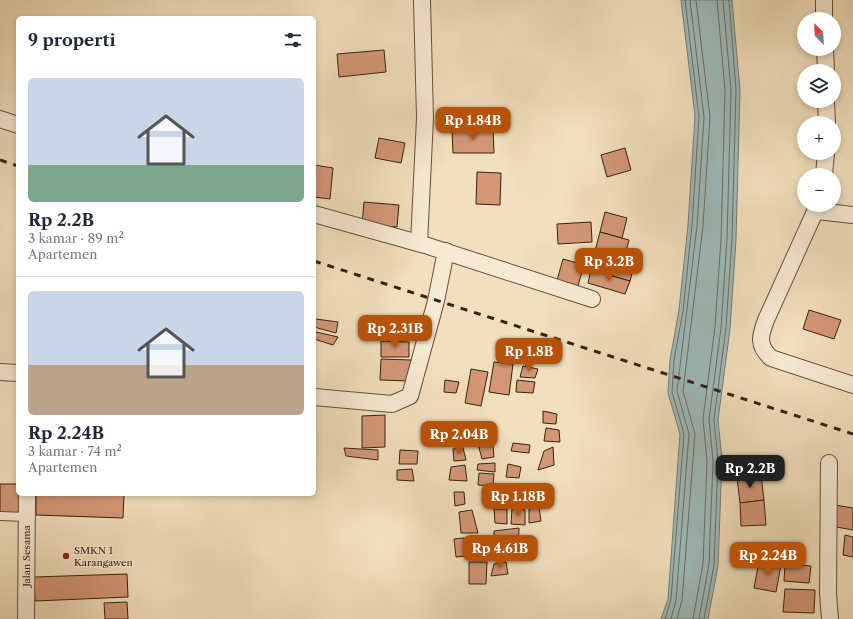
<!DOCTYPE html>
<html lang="id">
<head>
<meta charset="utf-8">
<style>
  :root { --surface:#fff; --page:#f2f2f3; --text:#1f2937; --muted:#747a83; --line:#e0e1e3; --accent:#b45309 }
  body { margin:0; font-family:"Libre Caslon Text",serif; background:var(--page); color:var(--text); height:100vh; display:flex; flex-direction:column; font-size:15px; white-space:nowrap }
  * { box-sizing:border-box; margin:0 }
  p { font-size:13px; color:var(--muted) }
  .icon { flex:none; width:22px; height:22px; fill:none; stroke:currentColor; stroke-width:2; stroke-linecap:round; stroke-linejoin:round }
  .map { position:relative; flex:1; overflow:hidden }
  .panel { position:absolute; left:16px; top:16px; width:300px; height:480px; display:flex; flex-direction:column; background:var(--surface); border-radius:6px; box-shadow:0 2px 6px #0003 }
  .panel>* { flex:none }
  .needle { width:26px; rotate:336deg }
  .buttons { position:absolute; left:797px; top:12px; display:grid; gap:8px }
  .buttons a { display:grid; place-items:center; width:44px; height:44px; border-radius:50%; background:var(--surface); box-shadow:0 2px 6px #0003; font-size:20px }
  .price { position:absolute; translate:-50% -34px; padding:0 9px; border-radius:8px; background:var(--accent); color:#fff; font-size:13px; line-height:26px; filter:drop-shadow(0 1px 2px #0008) }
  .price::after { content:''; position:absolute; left:50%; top:24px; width:12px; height:9px; margin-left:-6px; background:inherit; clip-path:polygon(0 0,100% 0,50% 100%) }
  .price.on { background:#222; color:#fff }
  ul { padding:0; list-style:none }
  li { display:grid; align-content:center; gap:8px; height:212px; padding:0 12px }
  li+li { border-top:1px solid var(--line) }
  li span { display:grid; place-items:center; height:124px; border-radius:6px; color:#555 }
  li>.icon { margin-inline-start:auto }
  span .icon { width:72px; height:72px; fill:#fffc; stroke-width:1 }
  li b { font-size:17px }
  h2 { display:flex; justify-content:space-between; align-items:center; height:48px; padding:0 12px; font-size:17px }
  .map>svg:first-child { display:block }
  .water { fill:#9ebaba; stroke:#747d76 }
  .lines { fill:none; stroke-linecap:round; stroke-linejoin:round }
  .shore { stroke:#6a6e64; stroke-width:1 }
  .building { fill:#d39776; stroke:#36220f }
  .lane-casing { stroke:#65513a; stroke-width:10 }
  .street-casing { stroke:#65513a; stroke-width:18 }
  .lane { stroke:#f7ead4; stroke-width:8 }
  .street { stroke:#f7ead4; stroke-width:16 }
  .rail { stroke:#36220f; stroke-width:3; stroke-dasharray:7 7; stroke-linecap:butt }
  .poi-dot { fill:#8f2418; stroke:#f7ead4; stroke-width:1.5 }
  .labels { text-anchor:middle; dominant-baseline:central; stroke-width:3; stroke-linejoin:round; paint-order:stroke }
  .poi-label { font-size:10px; fill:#36220f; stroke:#f7ead4; text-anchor:start }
  .street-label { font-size:10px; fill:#36220f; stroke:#f7ead4 }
</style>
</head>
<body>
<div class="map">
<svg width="853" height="619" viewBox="0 0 853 619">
  <rect width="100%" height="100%" fill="#f2dfbd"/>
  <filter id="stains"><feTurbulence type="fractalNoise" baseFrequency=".005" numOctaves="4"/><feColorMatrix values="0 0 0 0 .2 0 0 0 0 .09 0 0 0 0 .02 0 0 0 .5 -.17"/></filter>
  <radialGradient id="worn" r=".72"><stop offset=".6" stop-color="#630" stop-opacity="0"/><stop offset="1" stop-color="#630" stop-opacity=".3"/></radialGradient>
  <polygon class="water" points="681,0 732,0 740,90 736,240 730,329 718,420 722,460 718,566 708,619 661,619 668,599 680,434 668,393 670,360 679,310 688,225 695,116"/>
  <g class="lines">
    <g class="shore">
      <polyline points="665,619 671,599 684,434 672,392 674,360 683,311 692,225 699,117 685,0"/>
      <polyline points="671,619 676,600 689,434 677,391 697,226 704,117 690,0"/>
      <polyline points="677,619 682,600 695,434 683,391 703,226 710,117 696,0"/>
      <polyline points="693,619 703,564 707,461 703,419 715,327 721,239 725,90 717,0"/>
      <polyline points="699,619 709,564 713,461 709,419 721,328 727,239 731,90 723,0"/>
      <polyline points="704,619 714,565 718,461 714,419 726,328 732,239 736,90 729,0"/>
    </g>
  </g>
  <g class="building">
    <polygon points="384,50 386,72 339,77 337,54"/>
    <polygon points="493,129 494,153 453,153 452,130"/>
    <polygon points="379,138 405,143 401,163 375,158"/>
    <polygon points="625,148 631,170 607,177 601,155"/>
    <polygon points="314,165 333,168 330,199 314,197"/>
    <polygon points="477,172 501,173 500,205 476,204"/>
    <polygon points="364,202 399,205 397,227 362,225"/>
    <polygon points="605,212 627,218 622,238 600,232"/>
    <polygon points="591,222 592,242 558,244 557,224"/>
    <polygon points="600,232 629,240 623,263 594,255"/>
    <polygon points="600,257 634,266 630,281 596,271"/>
    <polygon points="563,259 584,265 577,289 556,284"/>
    <polygon points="591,270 630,281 625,294 588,283"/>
    <polygon points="809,310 841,320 834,339 803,329"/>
    <polygon points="316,319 338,322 336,333 314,327"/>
    <polygon points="316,332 338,337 333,345 314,339"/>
    <polygon points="381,341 409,342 409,357 381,357"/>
    <polygon points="381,359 411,360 410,381 380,380"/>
    <polygon points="494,362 513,364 509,395 489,392"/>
    <polygon points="523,366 538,369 535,378 520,377"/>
    <polygon points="471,369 488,372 481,406 465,403"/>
    <polygon points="445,380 459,382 456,393 444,392"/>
    <polygon points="517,380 535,382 533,393 516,392"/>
    <polygon points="543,411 557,414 556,424 543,423"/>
    <polygon points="385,415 385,447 362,448 362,416"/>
    <polygon points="546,428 559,430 560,442 544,441"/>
    <polygon points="513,443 530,445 529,453 511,451"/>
    <polygon points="478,444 493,445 494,457 482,459"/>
    <polygon points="553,447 554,465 538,470 544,451"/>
    <polygon points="344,448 378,450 378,460 346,456"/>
    <polygon points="463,448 466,460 454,461 453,449"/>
    <polygon points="400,450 418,451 417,464 399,464"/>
    <polygon points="495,463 495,472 477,470 478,464"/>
    <polygon points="508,464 521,467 519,478 506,477"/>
    <polygon points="465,465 467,481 449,480 451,467"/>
    <polygon points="412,469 414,481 397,480 397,470"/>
    <polygon points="479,473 494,474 493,486 478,485"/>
    <polygon points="761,475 764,500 740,503 737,478"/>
    <polygon points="0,484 18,484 19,513 0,513"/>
    <polygon points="454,492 464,492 465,504 455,506"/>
    <polygon points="516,492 539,492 540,504 516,504"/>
    <polygon points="36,494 124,495 123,518 36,515"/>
    <polygon points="764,500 766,525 741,526 740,503"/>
    <polygon points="835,505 853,508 853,530 831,526"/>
    <polygon points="539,507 541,521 529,523 529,509"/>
    <polygon points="512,508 525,510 525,525 511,524"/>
    <polygon points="494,509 507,509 507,524 495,523"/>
    <polygon points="472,510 478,533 461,533 459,512"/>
    <polygon points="519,528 518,545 494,545 494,531"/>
    <polygon points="845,535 853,537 853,557 843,555"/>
    <polygon points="464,538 466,556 456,557 454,539"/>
    <polygon points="469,540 484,540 483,555 469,555"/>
    <polygon points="759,561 781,565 776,592 754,588"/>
    <polygon points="469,562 487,562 486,584 469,584"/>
    <polygon points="506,562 508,574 491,576 494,564"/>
    <polygon points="785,564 811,566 809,583 784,581"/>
    <polygon points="127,574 128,597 35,601 34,577"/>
    <polygon points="785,589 815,590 814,613 783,612"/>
    <polygon points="127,602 128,619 105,619 104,603"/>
  </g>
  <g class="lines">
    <defs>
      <polyline id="lane" points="0,516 27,517"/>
      <g id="street">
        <polyline points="824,0 824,19"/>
        <polyline points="825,49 826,71"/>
        <polyline points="826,101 827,123"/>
        <polyline points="0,119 18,125"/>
        <polyline points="824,175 826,153"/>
        <path d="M818 205 766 320C760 336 757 345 771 358L853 385"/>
        <polyline points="817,211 853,215"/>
        <polyline points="314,214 425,245 592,299"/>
        <polyline points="419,243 425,118 422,0"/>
        <polyline points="0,372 18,373"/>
        <polyline points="314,397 392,404 410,396 436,301 446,251"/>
        <polyline points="829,463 828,593 830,619"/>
        <polyline points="26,619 27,494"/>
      </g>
    </defs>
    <use href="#lane" class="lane-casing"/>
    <use href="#street" class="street-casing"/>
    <use href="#lane" class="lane"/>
    <use href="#street" class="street"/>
    <g class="rail">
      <polyline points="0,160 18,166"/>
      <polyline points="314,261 853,434"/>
    </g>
  </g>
  <circle class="poi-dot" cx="66" cy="556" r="4"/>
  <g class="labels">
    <g class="poi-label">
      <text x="74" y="550">SMKN 1<tspan x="74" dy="12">Karangawen</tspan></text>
    </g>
    <g class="street-label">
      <text transform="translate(26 556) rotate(-90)">Jalan Sesama</text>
    </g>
  </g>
  <rect width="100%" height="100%" filter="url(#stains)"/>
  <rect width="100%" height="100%" fill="url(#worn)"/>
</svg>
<div class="buttons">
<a><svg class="needle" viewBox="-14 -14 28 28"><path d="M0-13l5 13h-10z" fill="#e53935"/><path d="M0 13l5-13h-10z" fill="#747a83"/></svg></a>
<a><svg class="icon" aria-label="layers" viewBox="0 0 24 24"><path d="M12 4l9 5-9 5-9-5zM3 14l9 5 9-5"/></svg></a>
<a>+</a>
<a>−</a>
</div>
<b class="price" style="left:473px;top:141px">Rp 1.84B</b>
<b class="price" style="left:609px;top:282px">Rp 3.2B</b>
<b class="price" style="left:395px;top:349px">Rp 2.31B</b>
<b class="price" style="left:529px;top:372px">Rp 1.8B</b>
<b class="price" style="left:459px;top:455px">Rp 2.04B</b>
<b class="price on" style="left:750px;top:489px">Rp 2.2B</b>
<b class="price" style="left:518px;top:517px">Rp 1.18B</b>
<b class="price" style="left:500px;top:569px">Rp 4.61B</b>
<b class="price" style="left:768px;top:576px">Rp 2.24B</b>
<section class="panel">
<h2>9 properti<svg class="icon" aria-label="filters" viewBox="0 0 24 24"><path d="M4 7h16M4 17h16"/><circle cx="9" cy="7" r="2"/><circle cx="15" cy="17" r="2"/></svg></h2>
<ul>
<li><span style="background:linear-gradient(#c9d6e8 70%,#7fa58c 0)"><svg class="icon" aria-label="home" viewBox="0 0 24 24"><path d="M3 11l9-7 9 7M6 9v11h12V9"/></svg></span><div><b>Rp 2.2B</b><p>3 kamar · 89 m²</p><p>Apartemen</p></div></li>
<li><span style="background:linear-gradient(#c9d6e8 60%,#b9a48a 0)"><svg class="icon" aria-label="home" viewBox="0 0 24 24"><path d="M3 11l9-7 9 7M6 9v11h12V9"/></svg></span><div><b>Rp 2.24B</b><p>3 kamar · 74 m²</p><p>Apartemen</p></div></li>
</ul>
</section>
</div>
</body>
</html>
